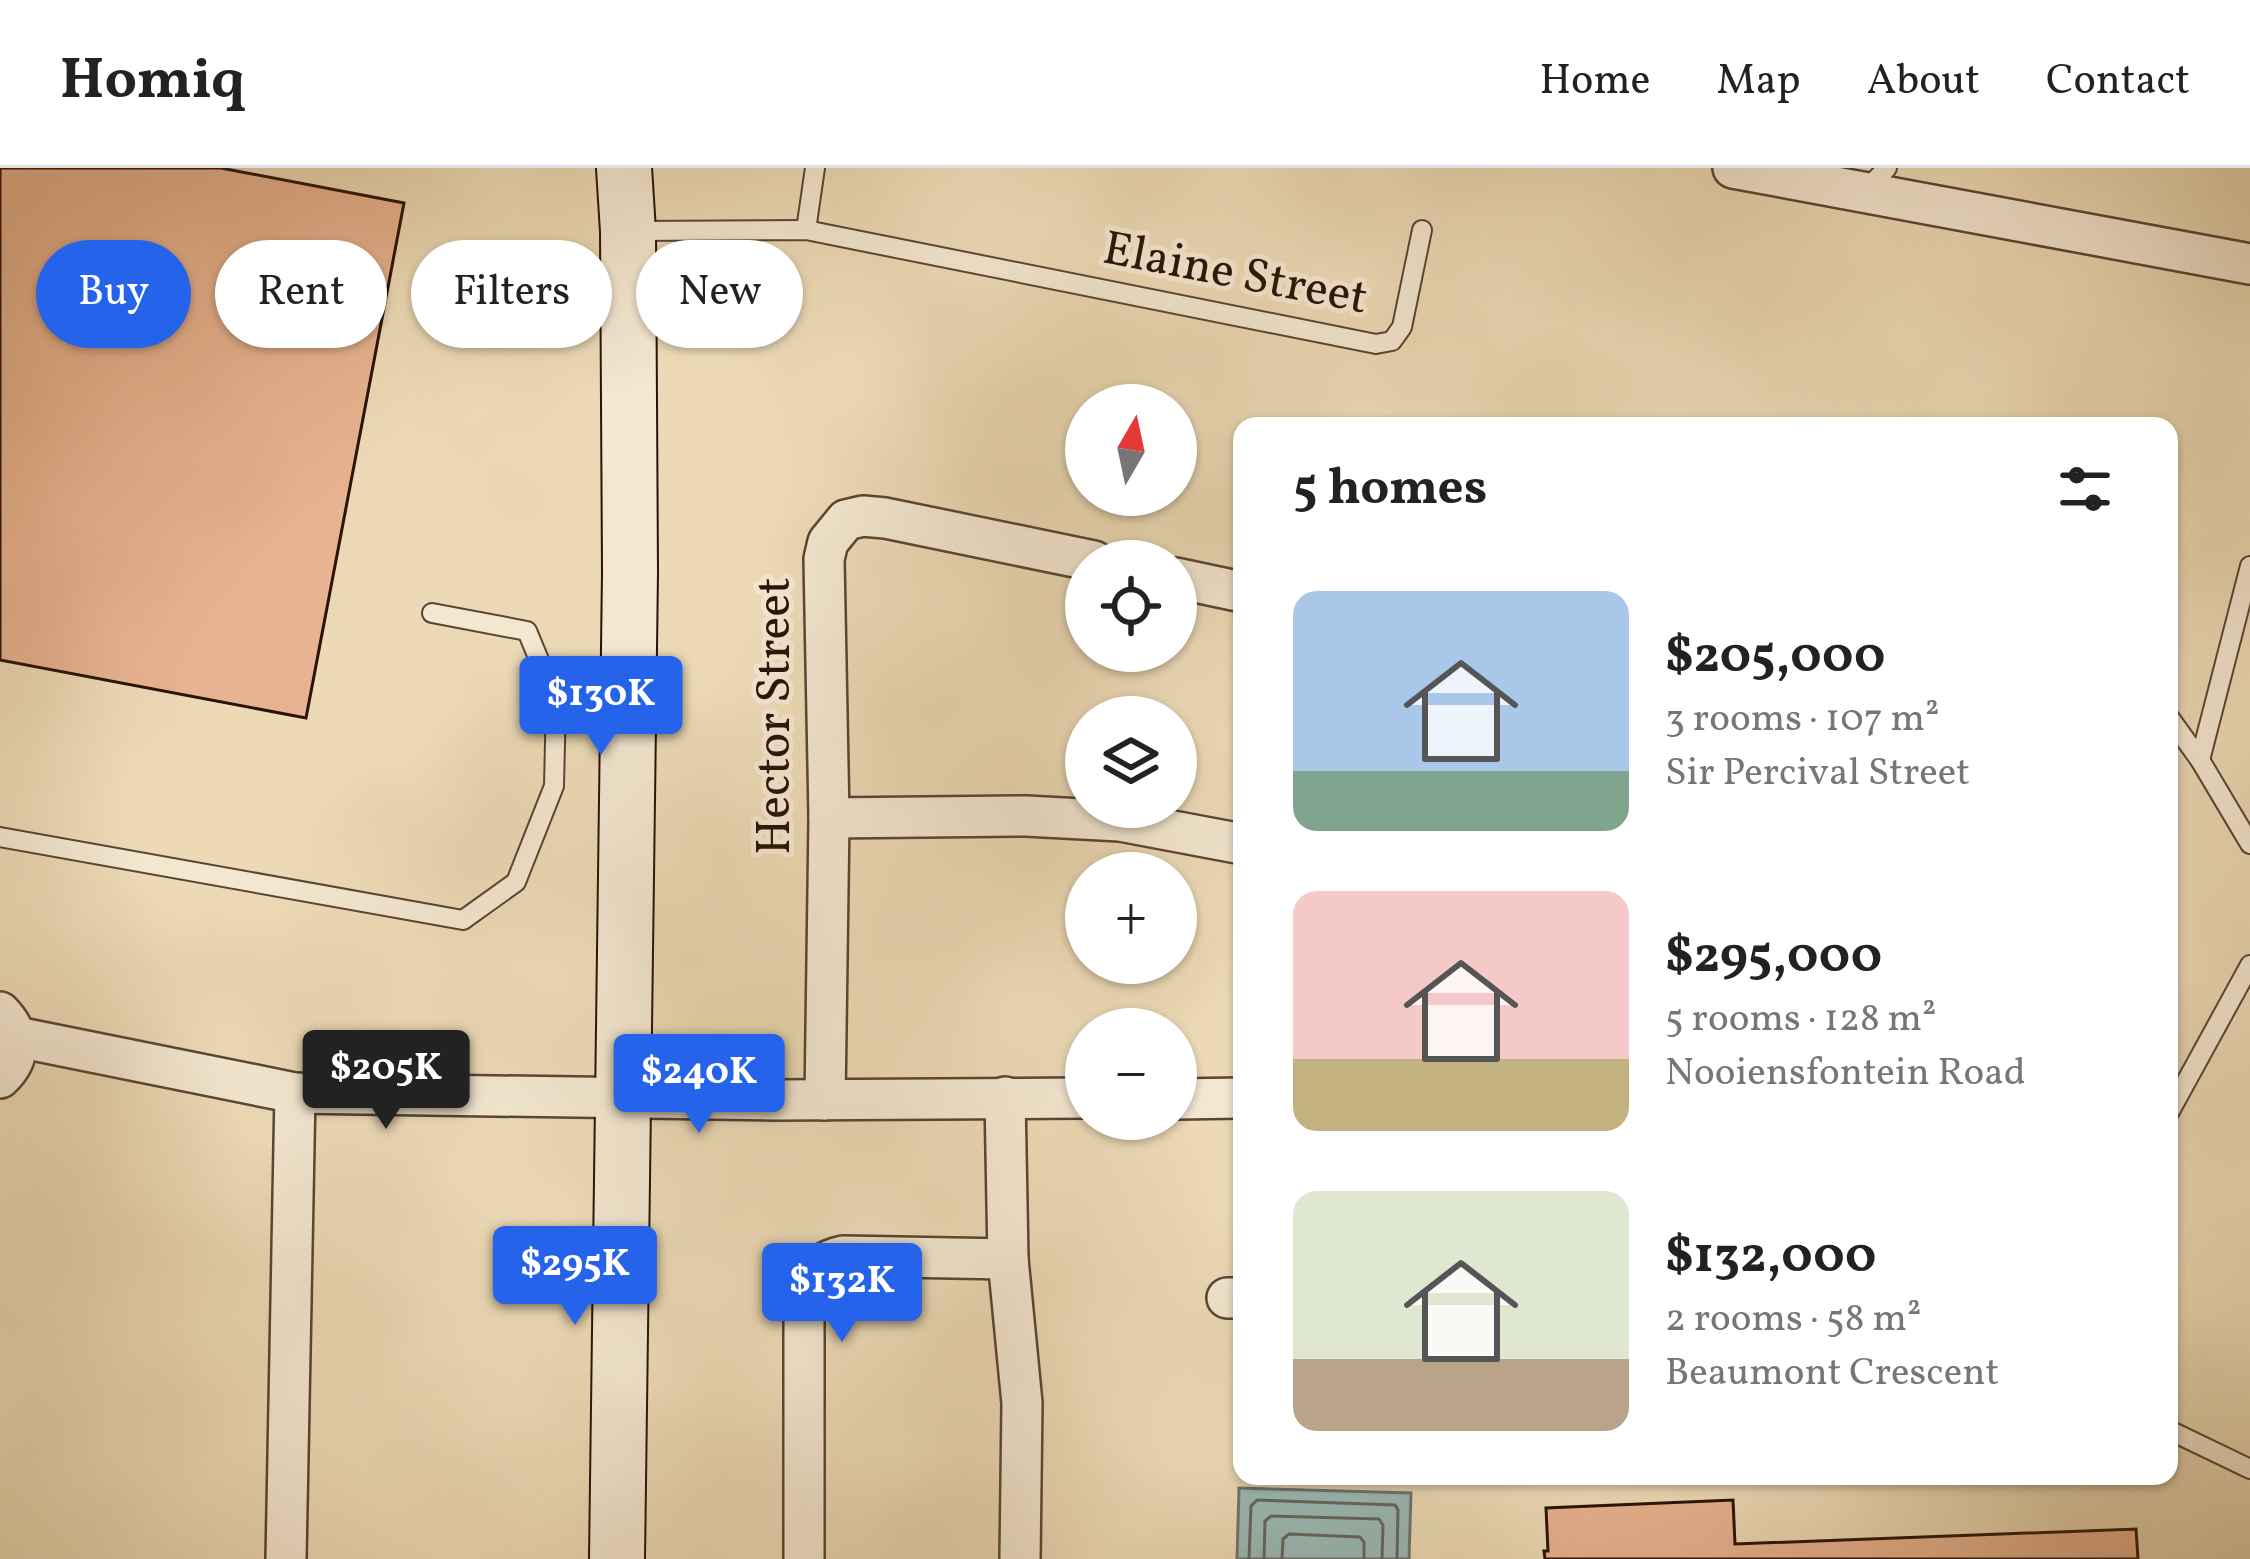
<!DOCTYPE html>
<html lang="en">
<head>
<meta charset="utf-8">
<style>
  :root { --surface:#fff; --page:#f2f2f2; --text:#222; --muted:#767676; --line:#e0e0e0; --accent:#2563eb }
  body { margin:0; font-family:Vollkorn,serif; background:var(--page); color:var(--text); height:100vh; display:flex; flex-direction:column; font-size:45px; white-space:nowrap }
  * { box-sizing:border-box; margin:0 }
  p { font-size:39px; color:var(--muted) }
  .icon { flex:none; width:66px; height:66px; fill:none; stroke:currentColor; stroke-width:2; stroke-linecap:round; stroke-linejoin:round }
  .map { position:relative; flex:1; overflow:hidden }
  .details { position:absolute; left:1233px; top:249px; width:945px; height:1068px; display:flex; flex-direction:column; background:var(--surface); border-radius:24px; box-shadow:0 3px 9px #0004 }
  .details>* { flex:none }
  .hud { position:absolute; left:36px; top:72px; width:1017px; height:108px; display:flex; gap:24px }
  .needle { width:78px; rotate:9deg }
  .tools { position:absolute; left:1065px; top:216px; display:grid; gap:24px }
  .tools a { display:grid; place-items:center; width:132px; height:132px; border-radius:50%; background:var(--surface); box-shadow:0 3px 9px #0004; font-size:60px }
  .price { position:absolute; translate:-50% -102px; padding:0 27px; border-radius:12px; background:var(--accent); color:#fff; font-size:39px; line-height:78px; filter:drop-shadow(0 3px 6px #0008) }
  .price::after { content:''; position:absolute; left:50%; top:72px; width:36px; height:27px; margin-left:-18px; background:inherit; clip-path:polygon(0 0,100% 0,50% 100%) }
  .price.current { background:#222; color:#fff }
  ul { padding:0; list-style:none }
  li { display:flex; align-items:center; gap:36px; height:300px; padding:0 60px }
  li span { display:grid; place-items:center; flex:none; width:336px; height:240px; border-radius:24px; color:#555 }
  li>.icon { margin-inline-start:auto }
  span .icon { width:144px; height:144px; fill:#fffc; stroke-width:1 }
  li b { font-size:51px }
  h2 { display:flex; justify-content:space-between; align-items:center; height:144px; padding:0 60px; font-size:51px }
  .tag { padding:0 42px; border-radius:54px; background:var(--surface); box-shadow:0 3px 9px #0004; font-size:42px; line-height:108px }
  .tag.current { background:var(--accent); color:#fff }
  header { display:flex; align-items:center; gap:72px; box-sizing:border-box; height:168px; padding:0 60px; background:var(--surface); border-bottom:3px solid var(--line) }
  header strong { font-size:57px }
  nav { display:flex; gap:66px; margin-inline-start:auto; font-size:42px }
  .map>svg:first-child { display:block }
  .water { fill:#9ab9b5; stroke:#6d7670; stroke-width:3 }
  .lines { fill:none; stroke-linecap:round; stroke-linejoin:round }
  .shore { stroke:#62665e; stroke-width:3 }
  .building { fill:#e7b390; stroke:#2a1208; stroke-width:3 }
  .lane-casing { stroke:#5a4434; stroke-width:22 }
  .street-casing { stroke:#5a4434; stroke-width:44 }
  .secondary-casing { stroke:#2a1208; stroke-width:58 }
  .lane { stroke:#f3e7d0; stroke-width:18 }
  .street { stroke:#f3e7d0; stroke-width:39 }
  .secondary { stroke:#f3e7d0; stroke-width:54 }
  .labels { text-anchor:middle; dominant-baseline:central; stroke-width:10; stroke-linejoin:round; paint-order:stroke }
  .street-label { font-size:48px; fill:#2a1208; stroke:#f3e7d0 }
</style>
</head>
<body>
<header>
<strong>Homiq</strong>
<nav><a>Home</a><a>Map</a><a>About</a><a>Contact</a></nav>
</header>
<div class="map">
<svg width="2250" height="1391" viewBox="0 0 2250 1391">
  <rect width="100%" height="100%" fill="#ecdab6"/>
  <filter id="stains"><feTurbulence type="fractalNoise" baseFrequency=".00167" numOctaves="4"/><feColorMatrix values="0 0 0 0 .2 0 0 0 0 .09 0 0 0 0 .02 0 0 0 .5 -.17"/></filter>
  <radialGradient id="worn" r=".72"><stop offset=".6" stop-color="#630" stop-opacity="0"/><stop offset="1" stop-color="#630" stop-opacity=".3"/></radialGradient>
  <polygon class="water" points="1239,1320 1411,1325 1409,1391 1237,1391"/>
  <g class="lines">
    <g class="shore">
      <polyline points="1249,1391 1251,1338 1257,1332 1395,1337 1398,1342 1397,1391"/>
      <polyline points="1264,1391 1265,1353 1271,1348 1379,1351 1383,1357 1382,1391"/>
      <polyline points="1282,1391 1283,1371 1289,1366 1360,1369 1364,1374 1364,1391"/>
    </g>
  </g>
  <g class="building">
    <polygon points="0,0 221,0 404,35 306,550 0,492"/>
    <polygon points="1733,1332 1735,1376 2136,1361 2138,1391 1545,1391 1544,1383 1548,1383 1546,1340"/>
  </g>
  <g class="lines">
    <defs>
      <g id="lane">
        <polyline points="1864,24 1887,0"/>
        <polyline points="806,62 815,0"/>
        <polyline points="633,63 806,62 1376,176 1392,173 1402,159 1422,62"/>
        <polyline points="2169,549 2200,592 2250,676"/>
        <polyline points="2200,592 2250,398"/>
        <polyline points="0,669 463,752 516,714 554,618 556,533 527,463 432,445"/>
        <polyline points="2169,945 2250,797"/>
        <polyline points="2169,1262 2250,1301"/>
      </g>
      <g id="street">
        <polyline points="1733,0 2250,96"/>
        <polyline points="1176,410 1242,424"/>
        <polyline points="829,650 1026,648 1120,653 1242,676"/>
        <path d="M0 844C21 865 22 890 0 910"/>
        <polyline points="17,869 295,925 776,932 1086,930"/>
        <polyline points="1005,929 1008,1091 1022,1235 1020,1391"/>
        <polyline points="1176,931 1242,930"/>
        <polyline points="825,932 829,650 824,391 828,374 846,352 863,348 885,350 1094,393"/>
        <polyline points="1227,1130 1242,1130"/>
        <polyline points="286,1391 295,925"/>
        <path d="M804 1391V1127C808 1104 821 1093 843 1088L1008 1091"/>
      </g>
      <polyline id="secondary" points="617,1391 630,404 628,63 624,0"/>
    </defs>
    <use href="#lane" class="lane-casing"/>
    <use href="#street" class="street-casing"/>
    <use href="#secondary" class="secondary-casing"/>
    <use href="#lane" class="lane"/>
    <use href="#street" class="street"/>
    <use href="#secondary" class="secondary"/>
  </g>
  <g class="labels">
    <g class="street-label">
      <text transform="translate(1235 107) rotate(11)">Elaine Street</text>
      <text transform="translate(776 548) rotate(-90)">Hector Street</text>
    </g>
  </g>
  <rect width="100%" height="100%" filter="url(#stains)"/>
  <rect width="100%" height="100%" fill="url(#worn)"/>
</svg>
<div class="tools">
<a><svg class="needle" viewBox="-14 -14 28 28"><path d="M0-13l5 13h-10z" fill="#e53935"/><path d="M0 13l5-13h-10z" fill="#767676"/></svg></a>
<a><svg class="icon" aria-label="locate" viewBox="0 0 24 24"><circle cx="12" cy="12" r="6"/><path d="M12 2v4M12 18v4M2 12h4M18 12h4"/></svg></a>
<a><svg class="icon" aria-label="layers" viewBox="0 0 24 24"><path d="M12 4l9 5-9 5-9-5zM3 14l9 5 9-5"/></svg></a>
<a>+</a>
<a>−</a>
</div>
<b class="price" style="left:601px;top:590px">$130K</b>
<b class="price current" style="left:386px;top:964px">$205K</b>
<b class="price" style="left:699px;top:968px">$240K</b>
<b class="price" style="left:575px;top:1160px">$295K</b>
<b class="price" style="left:842px;top:1177px">$132K</b>
<div class="hud">
<a class="tag current">Buy</a>
<a class="tag">Rent</a>
<a class="tag">Filters</a>
<a class="tag">New</a>
</div>
<section class="details">
<h2>5 homes<svg class="icon" aria-label="filters" viewBox="0 0 24 24"><path d="M4 7h16M4 17h16"/><circle cx="9" cy="7" r="2"/><circle cx="15" cy="17" r="2"/></svg></h2>
<ul>
<li><span style="background:linear-gradient(#a9c7e8 75%,#7fa58c 0)"><svg class="icon" aria-label="home" viewBox="0 0 24 24"><path d="M3 11l9-7 9 7M6 9v11h12V9"/></svg></span><div><b>$205,000</b><p>3 rooms · 107 m²</p><p>Sir Percival Street</p></div></li>
<li><span style="background:linear-gradient(#f6c9c9 70%,#c2b280 0)"><svg class="icon" aria-label="home" viewBox="0 0 24 24"><path d="M3 11l9-7 9 7M6 9v11h12V9"/></svg></span><div><b>$295,000</b><p>5 rooms · 128 m²</p><p>Nooiensfontein Road</p></div></li>
<li><span style="background:linear-gradient(#dfe7d0 70%,#b9a48a 0)"><svg class="icon" aria-label="home" viewBox="0 0 24 24"><path d="M3 11l9-7 9 7M6 9v11h12V9"/></svg></span><div><b>$132,000</b><p>2 rooms · 58 m²</p><p>Beaumont Crescent</p></div></li>
</ul>
</section>
</div>
</body>
</html>
